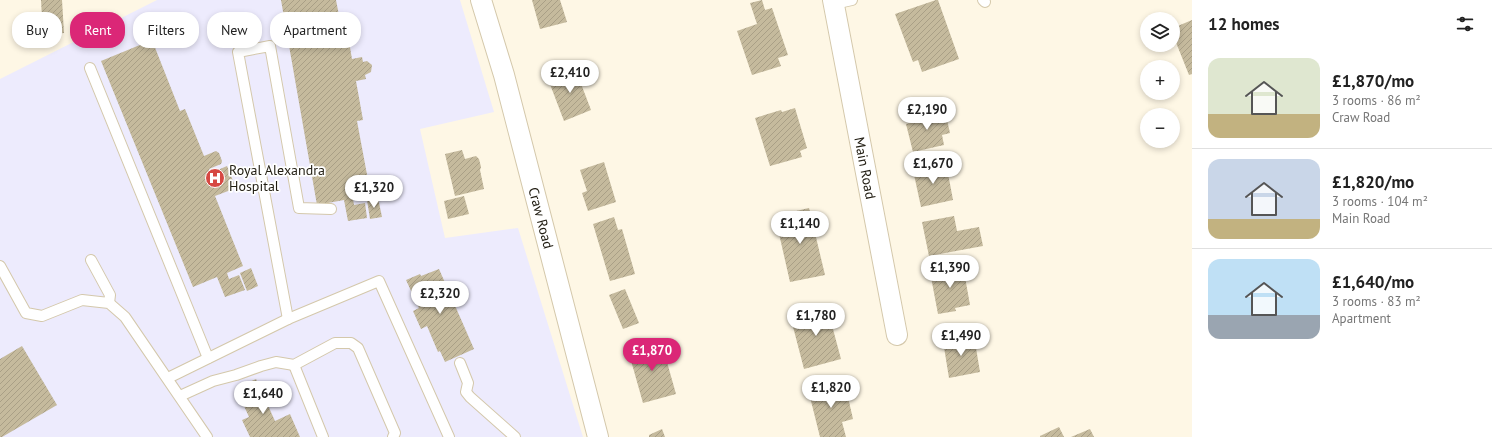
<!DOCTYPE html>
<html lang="en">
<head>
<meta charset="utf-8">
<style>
  :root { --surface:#fff; --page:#f2f2f2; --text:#222; --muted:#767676; --line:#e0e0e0; --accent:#db2777 }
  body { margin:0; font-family:"PT Sans",sans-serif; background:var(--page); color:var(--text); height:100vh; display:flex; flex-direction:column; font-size:15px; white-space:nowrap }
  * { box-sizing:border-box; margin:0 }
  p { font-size:13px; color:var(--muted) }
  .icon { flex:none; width:22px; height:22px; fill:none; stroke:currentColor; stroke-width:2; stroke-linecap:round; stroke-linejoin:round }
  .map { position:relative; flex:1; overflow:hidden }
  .details { display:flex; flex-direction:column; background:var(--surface); width:300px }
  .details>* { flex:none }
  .banner { position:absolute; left:12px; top:12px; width:380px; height:36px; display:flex; gap:8px }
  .fabs { position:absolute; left:1140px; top:12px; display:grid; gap:8px }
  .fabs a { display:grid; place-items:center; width:40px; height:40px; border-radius:50%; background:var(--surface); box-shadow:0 2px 6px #0003; font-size:20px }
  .price { position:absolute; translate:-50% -34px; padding:0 9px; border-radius:14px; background:#fff; color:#222; font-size:13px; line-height:26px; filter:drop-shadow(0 1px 2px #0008) }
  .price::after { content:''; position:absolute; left:50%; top:24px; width:12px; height:9px; margin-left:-6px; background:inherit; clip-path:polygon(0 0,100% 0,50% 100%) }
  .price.selected { background:var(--accent); color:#fff }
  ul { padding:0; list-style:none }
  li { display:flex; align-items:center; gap:12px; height:100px; padding:0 16px }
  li+li { border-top:1px solid var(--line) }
  li span { display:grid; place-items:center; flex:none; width:112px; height:80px; border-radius:12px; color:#555 }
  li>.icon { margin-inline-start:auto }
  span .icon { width:48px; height:48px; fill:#fffc; stroke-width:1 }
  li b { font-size:17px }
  h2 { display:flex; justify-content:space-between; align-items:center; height:48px; padding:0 16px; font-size:17px }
  .pill { padding:0 14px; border-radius:16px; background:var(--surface); box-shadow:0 2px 6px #0003; font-size:14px; line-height:36px }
  .pill.selected { background:var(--accent); color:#fff }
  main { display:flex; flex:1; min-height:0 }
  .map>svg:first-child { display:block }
  .medical { fill:#edebfd }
  .building { fill:url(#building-hatch) }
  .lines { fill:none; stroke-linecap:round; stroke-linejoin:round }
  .service-casing { stroke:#d4c8ab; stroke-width:12 }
  .minor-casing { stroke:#d4c8ab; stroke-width:22 }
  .service { stroke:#fff; stroke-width:10 }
  .minor { stroke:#fff; stroke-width:20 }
  .labels { text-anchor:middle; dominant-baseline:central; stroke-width:3.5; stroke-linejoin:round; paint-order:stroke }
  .street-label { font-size:14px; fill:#201c11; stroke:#fff }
  .poi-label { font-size:14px; fill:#201c11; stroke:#fff; text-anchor:start }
</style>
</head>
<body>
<main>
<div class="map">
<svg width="1192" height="437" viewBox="0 0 1192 437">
  <defs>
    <pattern id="building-hatch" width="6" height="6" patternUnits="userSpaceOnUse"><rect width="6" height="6" fill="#c5ba9d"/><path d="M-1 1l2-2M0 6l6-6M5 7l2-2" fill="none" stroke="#a99f86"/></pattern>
  </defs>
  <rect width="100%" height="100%" fill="#fef7e5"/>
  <polygon class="medical" points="157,0 460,0 494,112 420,129 445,238 518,228 583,437 0,437 0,79"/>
  <g class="building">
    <polygon points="41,0 62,0 64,33 43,35"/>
    <polygon points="281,0 336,0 342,31 347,30 352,59 362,57 363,62 367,61 372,65 371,72 365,75 366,79 356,81 363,120 357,121 371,196 353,199 354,205 365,203 367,218 348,221 344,200 317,205"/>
    <polygon points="532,0 560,0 567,22 540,29"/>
    <polygon points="762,0 765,10 772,8 788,55 778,58 781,66 752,75 737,31 757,24 750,3"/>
    <polygon points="936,0 938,0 959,59 922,72 918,60 913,62 895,14"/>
    <polygon points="1192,20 1192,74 1189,75 1173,35 1173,28"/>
    <polygon points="152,40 180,111 185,109 204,156 216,151 219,153 222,161 221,164 209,169 211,173 227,166 236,188 215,196 243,266 227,273 229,279 239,275 245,290 225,297 217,277 193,287 101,61"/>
    <polygon points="575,68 591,110 564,121 548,79"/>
    <polygon points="795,108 807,148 800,151 802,157 770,166 755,118 781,110 782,112"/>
    <polygon points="937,110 940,122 947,120 950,133 942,135 944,145 913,152 906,124 915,122 913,116"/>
    <polygon points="462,150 465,159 476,156 479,159 481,167 480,170 484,189 455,196 445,154"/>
    <polygon points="604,162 616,202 588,211 582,193 587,191 580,170"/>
    <polygon points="946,163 953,200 921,207 913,170"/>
    <polygon points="464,196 469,214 448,219 444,201"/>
    <polygon points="378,198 382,217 370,219 367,200"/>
    <polygon points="809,208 825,275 790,282 775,216"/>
    <polygon points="954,216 957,231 979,227 983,246 929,256 922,222"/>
    <polygon points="614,217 618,230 622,229 635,274 610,281 593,224"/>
    <polygon points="963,266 970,305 955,308 956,311 938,314 930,272"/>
    <polygon points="251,268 258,286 247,291 240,273"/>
    <polygon points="439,269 474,349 445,362 440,351 438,352 427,326 421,329 413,311 419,308 406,280 420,274 421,276"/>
    <polygon points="625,289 639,323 623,329 609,295"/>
    <polygon points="826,303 841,359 804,369 791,319 806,314 805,309"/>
    <polygon points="974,336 980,372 949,378 943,341"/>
    <polygon points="661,341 676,394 643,403 628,350"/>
    <polygon points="22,346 57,405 2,437 0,437 0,359"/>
    <polygon points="256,379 275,421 290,414 300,437 250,437 242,420 249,417 236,388"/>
    <polygon points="844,380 853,419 842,422 846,437 820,437 808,389"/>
    <polygon points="1059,427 1064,437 1040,437 1040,436"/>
    <polygon points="662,429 665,437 649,437 649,435"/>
    <polygon points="1090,429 1094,437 1071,437"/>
  </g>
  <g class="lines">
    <defs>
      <g id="service">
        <polyline points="983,0 985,2"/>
        <polyline points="834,4 852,0"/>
        <polyline points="90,68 208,358"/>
        <polyline points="91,260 110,295 109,303"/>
        <polyline points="0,266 26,313 42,316 82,300 109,303 125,317 207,437"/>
        <polyline points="288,319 238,52 270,46 299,208 331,209"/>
        <polyline points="460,363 468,383 466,392 470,397 515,437"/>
        <polyline points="294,365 323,437"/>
        <polyline points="168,378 288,319 379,281 449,437"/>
        <polyline points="180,396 213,381 236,375 261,366 276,362 294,365 335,343 351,343 358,348 395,433 393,437"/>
      </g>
      <g id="minor">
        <path id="s1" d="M481 0 504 75 598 437"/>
        <path id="s2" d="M833 0 897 335"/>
      </g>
    </defs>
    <use href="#service" class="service-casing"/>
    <use href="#minor" class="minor-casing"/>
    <use href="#service" class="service"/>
    <use href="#minor" class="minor"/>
  </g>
  <defs>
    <symbol id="hospital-disc" viewBox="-11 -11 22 22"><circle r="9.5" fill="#d64842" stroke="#fff"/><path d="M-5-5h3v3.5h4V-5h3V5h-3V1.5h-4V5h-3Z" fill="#fff"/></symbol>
  </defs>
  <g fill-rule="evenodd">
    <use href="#hospital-disc" x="204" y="167" width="22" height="22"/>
  </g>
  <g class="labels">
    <g class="street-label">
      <text stroke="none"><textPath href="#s2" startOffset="171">Main Road</textPath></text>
      <text stroke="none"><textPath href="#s1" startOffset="226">Craw Road</textPath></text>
    </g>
    <g class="poi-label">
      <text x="229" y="170">Royal Alexandra<tspan x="229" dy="16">Hospital</tspan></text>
    </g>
  </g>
</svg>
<div class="fabs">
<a><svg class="icon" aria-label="layers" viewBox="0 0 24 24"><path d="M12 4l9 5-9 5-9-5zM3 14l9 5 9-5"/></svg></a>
<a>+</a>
<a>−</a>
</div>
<b class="price" style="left:570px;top:94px">£2,410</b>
<b class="price" style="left:927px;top:131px">£2,190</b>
<b class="price" style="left:933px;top:185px">£1,670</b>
<b class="price" style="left:374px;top:209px">£1,320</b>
<b class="price" style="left:800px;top:245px">£1,140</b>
<b class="price" style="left:950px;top:289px">£1,390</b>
<b class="price" style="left:440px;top:315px">£2,320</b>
<b class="price" style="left:816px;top:337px">£1,780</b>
<b class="price" style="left:961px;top:357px">£1,490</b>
<b class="price selected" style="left:652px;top:372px">£1,870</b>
<b class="price" style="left:831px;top:409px">£1,820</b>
<b class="price" style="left:263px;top:415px">£1,640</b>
<div class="banner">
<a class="pill">Buy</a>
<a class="pill selected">Rent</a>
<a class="pill">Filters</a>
<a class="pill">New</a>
<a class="pill">Apartment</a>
</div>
</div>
<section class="details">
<h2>12 homes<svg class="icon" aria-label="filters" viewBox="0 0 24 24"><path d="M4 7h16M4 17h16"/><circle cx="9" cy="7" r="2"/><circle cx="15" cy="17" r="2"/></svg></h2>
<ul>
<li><span style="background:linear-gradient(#dfe7d0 70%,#c2b280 0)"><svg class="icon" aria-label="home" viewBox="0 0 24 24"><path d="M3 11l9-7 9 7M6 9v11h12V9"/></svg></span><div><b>£1,870/mo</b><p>3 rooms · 86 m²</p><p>Craw Road</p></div></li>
<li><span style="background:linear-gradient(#c9d6e8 75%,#c2b280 0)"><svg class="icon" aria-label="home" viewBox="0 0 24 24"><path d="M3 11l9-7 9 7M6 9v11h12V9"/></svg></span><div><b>£1,820/mo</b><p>3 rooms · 104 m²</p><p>Main Road</p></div></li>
<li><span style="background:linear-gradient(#bfe0f5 70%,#9aa5b1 0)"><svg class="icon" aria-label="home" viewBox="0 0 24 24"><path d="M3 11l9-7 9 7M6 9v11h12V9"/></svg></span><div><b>£1,640/mo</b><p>3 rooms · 83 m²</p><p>Apartment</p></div></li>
</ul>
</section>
</main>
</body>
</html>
